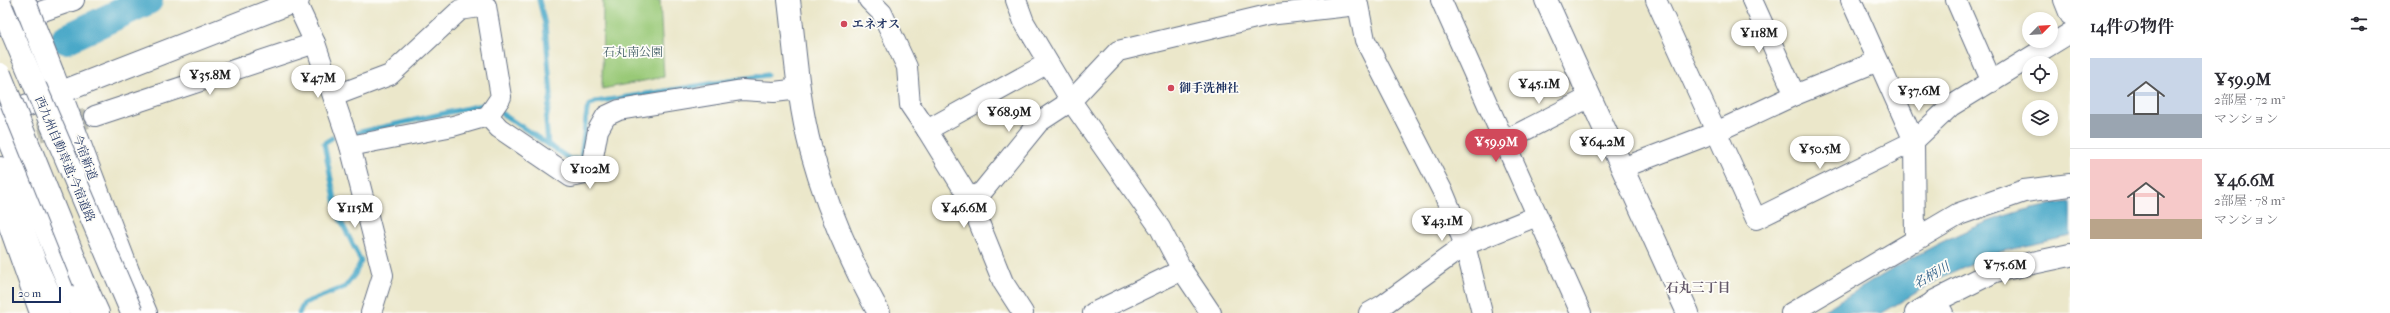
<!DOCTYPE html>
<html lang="ja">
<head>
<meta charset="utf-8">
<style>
  :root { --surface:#fff; --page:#f2f2f3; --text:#2b2b33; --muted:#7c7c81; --line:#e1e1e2; --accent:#d1495b }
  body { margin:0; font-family:"IM FELL French Canon","Noto Serif JP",serif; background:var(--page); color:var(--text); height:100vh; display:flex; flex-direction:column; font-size:15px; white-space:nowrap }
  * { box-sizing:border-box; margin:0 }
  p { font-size:13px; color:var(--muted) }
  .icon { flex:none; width:22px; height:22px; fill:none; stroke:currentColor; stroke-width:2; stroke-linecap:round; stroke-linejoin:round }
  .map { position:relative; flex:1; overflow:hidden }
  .side { display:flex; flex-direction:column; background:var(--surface); width:320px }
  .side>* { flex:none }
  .needle { width:26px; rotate:66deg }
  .fabs { position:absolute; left:2022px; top:12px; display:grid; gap:8px }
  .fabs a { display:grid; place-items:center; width:36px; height:36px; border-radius:50%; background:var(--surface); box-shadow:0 2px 6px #0003; font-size:20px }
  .scale { position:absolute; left:12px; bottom:10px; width:49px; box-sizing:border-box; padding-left:4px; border:2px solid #1b2f5e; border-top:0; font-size:11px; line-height:14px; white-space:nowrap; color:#1b2f5e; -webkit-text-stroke:3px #fdfcf7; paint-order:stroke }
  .price { position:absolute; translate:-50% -34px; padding:0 9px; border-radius:14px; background:#fff; color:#222; font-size:13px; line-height:26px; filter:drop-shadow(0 1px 2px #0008) }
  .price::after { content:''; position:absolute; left:50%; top:24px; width:12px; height:9px; margin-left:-6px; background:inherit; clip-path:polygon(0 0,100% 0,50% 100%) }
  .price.selected { background:var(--accent); color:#fff }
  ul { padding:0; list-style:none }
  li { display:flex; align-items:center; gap:12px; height:100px; padding:0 20px }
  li+li { border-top:1px solid var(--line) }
  li span { display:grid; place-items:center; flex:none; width:112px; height:80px; border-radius:0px; color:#555 }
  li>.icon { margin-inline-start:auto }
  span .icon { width:48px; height:48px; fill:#fffc; stroke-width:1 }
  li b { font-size:17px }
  h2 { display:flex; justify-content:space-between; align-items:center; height:48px; padding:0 20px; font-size:17px }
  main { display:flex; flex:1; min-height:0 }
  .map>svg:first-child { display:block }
  .green { fill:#99c977; stroke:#5a7c6a }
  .water { fill:#4aa8c8; stroke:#326c93 }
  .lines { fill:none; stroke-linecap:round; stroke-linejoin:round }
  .stream { stroke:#4aa8c8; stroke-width:5 }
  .river { stroke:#4aa8c8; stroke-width:30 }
  .street-tunnel { stroke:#c1c2b4; stroke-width:20; stroke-dasharray:20 10; stroke-linecap:butt }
  .street-casing { stroke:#646f84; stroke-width:22 }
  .secondary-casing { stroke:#646f84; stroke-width:24 }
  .highway-casing { stroke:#646f84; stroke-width:24 }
  .street { stroke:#fff; stroke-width:20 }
  .secondary { stroke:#fff; stroke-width:22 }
  .highway { stroke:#fff; stroke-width:22 }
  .highway-bridge-casing { stroke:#646f84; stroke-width:24; stroke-linecap:butt }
  .highway-bridge { stroke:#fff; stroke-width:22 }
  .poi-dot { fill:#d1495b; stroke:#fdfcf7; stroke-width:1.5 }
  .labels { text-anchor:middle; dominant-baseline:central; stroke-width:3.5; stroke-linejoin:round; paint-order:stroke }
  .poi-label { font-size:12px; font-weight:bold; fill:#1b2f5e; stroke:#fdfcf7; text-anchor:start }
  .park-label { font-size:12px; fill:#415d66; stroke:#fdfcf7 }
  .street-label { font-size:12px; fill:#1b2f5e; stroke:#fdfcf7 }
  .water-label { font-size:13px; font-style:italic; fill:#2e5f88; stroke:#fdfcf7 }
  .neighbourhood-label { font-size:13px; font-weight:bold; fill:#655a6b; stroke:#fdfcf7 }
</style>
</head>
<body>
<main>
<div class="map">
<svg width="2070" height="313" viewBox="0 0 2070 313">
  <rect width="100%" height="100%" fill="#fdfcf7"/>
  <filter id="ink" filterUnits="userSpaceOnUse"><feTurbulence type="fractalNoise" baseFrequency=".025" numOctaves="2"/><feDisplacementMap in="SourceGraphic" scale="8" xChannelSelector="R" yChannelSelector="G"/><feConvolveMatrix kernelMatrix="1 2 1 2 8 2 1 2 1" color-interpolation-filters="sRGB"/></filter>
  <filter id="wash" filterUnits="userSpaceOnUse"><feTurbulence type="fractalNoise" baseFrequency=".012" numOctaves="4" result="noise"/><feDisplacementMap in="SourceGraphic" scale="16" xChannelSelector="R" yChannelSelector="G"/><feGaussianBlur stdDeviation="0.9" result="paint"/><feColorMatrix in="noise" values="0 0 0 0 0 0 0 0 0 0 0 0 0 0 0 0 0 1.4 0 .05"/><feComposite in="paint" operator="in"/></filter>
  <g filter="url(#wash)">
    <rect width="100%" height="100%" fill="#ebe7ca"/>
    <polygon class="green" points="603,0 660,0 664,77 602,89"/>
    <path class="water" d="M2070 202V236L1995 253 1948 274 1882 313H1819C1898 267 1976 211 2070 202Z"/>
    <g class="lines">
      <g class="stream">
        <polyline points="539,0 545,24 551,95 546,120 548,145"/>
        <polyline points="501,113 570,159 581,159 587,110 589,106 595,102 767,75"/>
        <polyline points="356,133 486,104"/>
        <polyline points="299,313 304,303 345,287 355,274 361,261 338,215 324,143 332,138"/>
      </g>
      <polyline class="river" points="66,39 148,0"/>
    </g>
  </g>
  <g filter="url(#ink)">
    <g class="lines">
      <polyline class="street-tunnel" points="10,140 95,116"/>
      <defs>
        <g id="street">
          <polyline points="295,0 315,43 350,146 383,275 371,313"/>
          <polyline points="869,0 882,13 907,67 910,105 927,130 1048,63"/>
          <polyline points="1016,0 1024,22 1071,101 1160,228 1182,270 1211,313"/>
          <polyline points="1357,0 1365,40 1444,194 1465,245 1482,313"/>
          <polyline points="1441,0 1581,313"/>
          <polyline points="1656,0 1756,219 1914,141 1951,106 2070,33"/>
          <polyline points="1752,0 1795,95"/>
          <polyline points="1956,0 1992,82"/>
          <polyline points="2064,0 2070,15"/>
          <polyline points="0,26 74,0"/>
          <polyline points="334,96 390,75 460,10 486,6 501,97 488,116"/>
          <polyline points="95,116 315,43"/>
          <polyline points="927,130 969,198 1003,282 1023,313"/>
          <polyline points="1504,141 1590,97"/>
          <polyline points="350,146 453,126 488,116 499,128 571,177 590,173 598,130 606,116 619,110 742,90 774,92 800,89"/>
          <polyline points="1622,168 1716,132 1795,95 1878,61"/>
          <polyline points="969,198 982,192 1039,122 1071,101 1118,51 1268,15 1358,5"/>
          <polyline points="0,201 40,313"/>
          <polyline points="1093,313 1182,270"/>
          <polyline points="1369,313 1383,305 1465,245 1537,216"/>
          <polyline points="1791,313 1915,240 1914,141 1851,0"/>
          <polyline points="1915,313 1935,301 1943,313"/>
        </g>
        <g id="secondary">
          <path d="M789 0C795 50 798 102 811 150 827 208 850 261 879 313"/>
          <polyline points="1546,0 1688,313"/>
          <polyline points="0,116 298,0"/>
          <polyline points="1915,240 1959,214 2024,191 2070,185"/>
          <polyline points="1935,301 1995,271 2070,255"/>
        </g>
        <g id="highway">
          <polyline points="53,74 128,271 146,313"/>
          <polyline points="0,120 81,313"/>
          <polyline points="0,168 37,267 58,313"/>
          <polyline points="84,282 98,313"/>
        </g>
      </defs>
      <use href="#street" class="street-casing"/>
      <use href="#secondary" class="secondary-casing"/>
      <use href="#highway" class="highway-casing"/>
      <use href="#street" class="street"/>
      <use href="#secondary" class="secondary"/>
      <use href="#highway" class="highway"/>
      <defs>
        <g id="highway-bridge">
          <polyline points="24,0 53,74"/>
          <polyline points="0,4 132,313"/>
          <polyline points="0,74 84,282"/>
        </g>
      </defs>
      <use href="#highway-bridge" class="highway-bridge-casing"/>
      <use href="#highway-bridge" class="highway-bridge"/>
    </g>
  </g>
  <g class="poi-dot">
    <circle cx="844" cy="24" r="4"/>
    <circle cx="1171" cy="88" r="4"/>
  </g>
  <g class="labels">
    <g class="poi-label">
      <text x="852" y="24">エネオス</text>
      <text x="1179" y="88">御手洗神社</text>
    </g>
    <g class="park-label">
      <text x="633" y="52">石丸南公園</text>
    </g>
    <g class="street-label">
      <text transform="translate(85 157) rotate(69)">今宿新道</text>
      <text transform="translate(65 159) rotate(67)">西九州自動車道;今宿道路</text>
    </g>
    <g class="water-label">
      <text transform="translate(1931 275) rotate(-30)">名柄川</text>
    </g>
    <g class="neighbourhood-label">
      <text x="1698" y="287">石丸三丁目</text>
    </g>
  </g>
</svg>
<div class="fabs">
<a><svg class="needle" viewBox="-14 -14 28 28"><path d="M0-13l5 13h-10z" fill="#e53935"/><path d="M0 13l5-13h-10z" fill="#7c7c81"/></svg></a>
<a><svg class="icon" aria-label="locate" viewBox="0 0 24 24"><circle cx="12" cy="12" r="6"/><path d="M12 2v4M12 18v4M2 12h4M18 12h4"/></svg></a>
<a><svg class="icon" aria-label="layers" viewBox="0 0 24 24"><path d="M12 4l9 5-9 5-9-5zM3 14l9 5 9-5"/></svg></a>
</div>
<div class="scale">20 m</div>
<b class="price" style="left:1759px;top:54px">¥118M</b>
<b class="price" style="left:210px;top:96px">¥35.8M</b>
<b class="price" style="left:318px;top:99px">¥47M</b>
<b class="price" style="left:1539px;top:105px">¥45.1M</b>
<b class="price" style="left:1919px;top:112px">¥37.6M</b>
<b class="price" style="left:1009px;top:133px">¥68.9M</b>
<b class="price selected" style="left:1496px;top:163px">¥59.9M</b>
<b class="price" style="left:1602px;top:163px">¥64.2M</b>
<b class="price" style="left:1820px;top:170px">¥50.5M</b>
<b class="price" style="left:590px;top:190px">¥102M</b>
<b class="price" style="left:355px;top:229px">¥115M</b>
<b class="price" style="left:964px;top:229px">¥46.6M</b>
<b class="price" style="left:1442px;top:242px">¥43.1M</b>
<b class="price" style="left:2005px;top:286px">¥75.6M</b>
</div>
<section class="side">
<h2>14件の物件<svg class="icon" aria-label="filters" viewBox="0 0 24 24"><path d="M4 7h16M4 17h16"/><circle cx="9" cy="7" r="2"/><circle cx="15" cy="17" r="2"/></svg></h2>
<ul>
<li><span style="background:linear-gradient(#c9d6e8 70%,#9aa5b1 0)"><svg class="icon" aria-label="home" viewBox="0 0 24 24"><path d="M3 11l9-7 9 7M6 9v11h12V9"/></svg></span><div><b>¥59.9M</b><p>2部屋 · 72 m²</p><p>マンション</p></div></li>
<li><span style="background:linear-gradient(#f6c9c9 75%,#b9a48a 0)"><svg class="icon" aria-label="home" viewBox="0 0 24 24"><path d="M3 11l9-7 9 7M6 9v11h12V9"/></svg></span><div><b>¥46.6M</b><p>2部屋 · 78 m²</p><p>マンション</p></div></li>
</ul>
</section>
</main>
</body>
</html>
